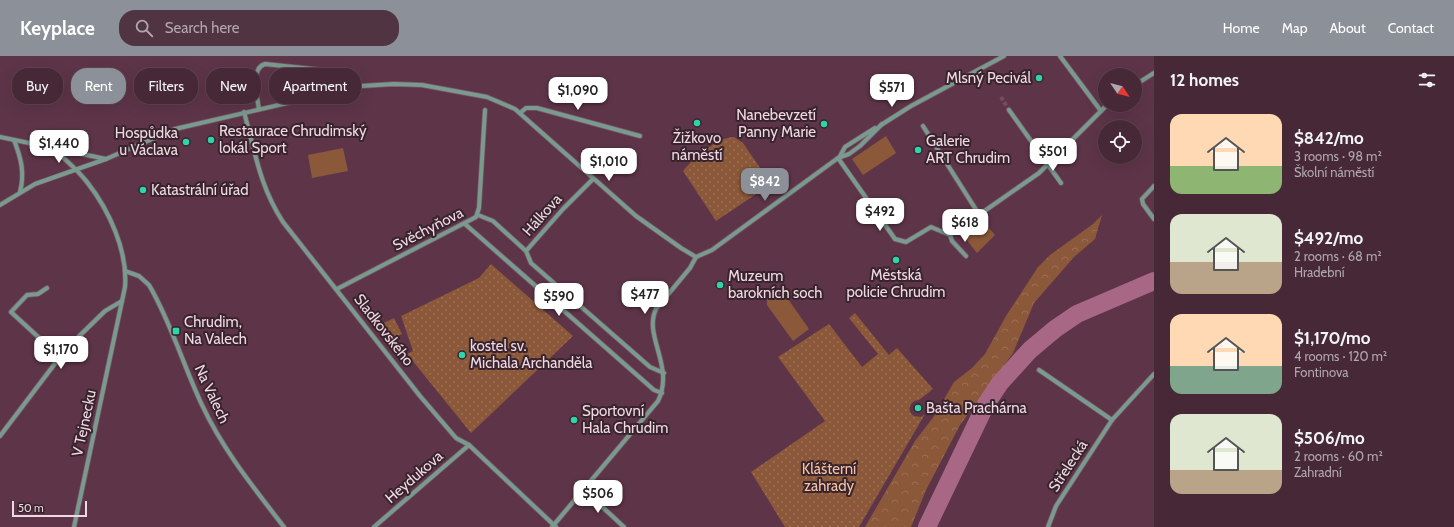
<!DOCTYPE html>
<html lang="en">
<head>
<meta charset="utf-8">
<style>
  :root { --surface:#462836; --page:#503442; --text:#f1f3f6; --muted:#b0a6ad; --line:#5e4451; --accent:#8c9099 }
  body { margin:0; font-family:Cabin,sans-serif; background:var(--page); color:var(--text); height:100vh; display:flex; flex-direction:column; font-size:15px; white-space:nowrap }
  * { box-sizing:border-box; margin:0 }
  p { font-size:13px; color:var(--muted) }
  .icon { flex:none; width:22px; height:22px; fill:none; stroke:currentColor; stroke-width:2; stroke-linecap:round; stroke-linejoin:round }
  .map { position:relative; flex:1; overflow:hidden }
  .details { display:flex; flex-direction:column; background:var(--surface); width:300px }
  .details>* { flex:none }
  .banner { position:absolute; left:12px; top:12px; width:380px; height:36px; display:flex; gap:8px }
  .needle { width:26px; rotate:125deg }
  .fabs { position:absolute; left:1098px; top:12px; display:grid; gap:8px }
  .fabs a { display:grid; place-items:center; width:44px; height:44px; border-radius:50%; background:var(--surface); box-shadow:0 4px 16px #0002,0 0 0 1px var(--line); font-size:20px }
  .scale { position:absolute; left:12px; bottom:10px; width:75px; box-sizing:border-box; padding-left:4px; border:2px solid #f1d7e2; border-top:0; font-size:11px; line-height:14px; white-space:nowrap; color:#f1d7e2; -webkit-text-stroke:3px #37242c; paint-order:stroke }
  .price { position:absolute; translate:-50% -34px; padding:0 9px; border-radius:8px; background:#fff; color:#222; font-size:13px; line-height:26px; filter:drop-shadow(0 1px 2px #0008) }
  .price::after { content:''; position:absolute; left:50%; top:24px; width:12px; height:9px; margin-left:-6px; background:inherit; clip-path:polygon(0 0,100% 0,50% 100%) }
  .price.selected { background:var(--accent); color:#fff }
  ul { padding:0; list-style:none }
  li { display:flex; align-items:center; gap:12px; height:100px; padding:0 16px }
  li span { display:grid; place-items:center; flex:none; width:112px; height:80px; border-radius:12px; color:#555 }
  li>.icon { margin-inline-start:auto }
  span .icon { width:48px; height:48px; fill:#fffc; stroke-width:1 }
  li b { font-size:17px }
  h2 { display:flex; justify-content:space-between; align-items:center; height:48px; padding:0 16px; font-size:17px }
  .chip { padding:0 14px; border-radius:16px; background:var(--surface); box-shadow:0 4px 16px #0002,0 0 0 1px var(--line); font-size:14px; line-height:36px }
  .chip.selected { background:var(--accent); color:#fff }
  header { display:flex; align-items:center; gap:24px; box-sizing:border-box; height:56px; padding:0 20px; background:var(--accent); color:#fff }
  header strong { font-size:19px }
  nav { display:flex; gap:22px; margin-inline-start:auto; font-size:14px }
  .search { width:280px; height:36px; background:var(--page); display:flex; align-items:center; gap:10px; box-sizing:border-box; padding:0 14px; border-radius:16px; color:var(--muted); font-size:15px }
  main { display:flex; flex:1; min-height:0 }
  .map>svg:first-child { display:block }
  .grass { fill:#8b5839 }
  .forest { fill:url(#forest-crowns) }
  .park { fill:url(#park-dots) }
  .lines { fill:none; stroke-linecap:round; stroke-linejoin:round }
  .river { stroke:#a96786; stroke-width:18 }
  .minor-tunnel { stroke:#744d5f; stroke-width:4; stroke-dasharray:4 2; stroke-linecap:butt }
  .minor-casing { stroke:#7b5567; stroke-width:5.5 }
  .minor { stroke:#799a8e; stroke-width:4 }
  .poi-dot { fill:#2dd5ab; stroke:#37242c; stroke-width:1.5 }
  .labels { text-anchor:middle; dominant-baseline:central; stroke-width:4; stroke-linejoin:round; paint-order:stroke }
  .poi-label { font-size:15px; fill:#f1d7e2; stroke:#37242c; text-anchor:start }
  .street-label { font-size:15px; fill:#f1d7e2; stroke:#37242c }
  .park-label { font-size:15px; fill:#f7c2a4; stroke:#37242c }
</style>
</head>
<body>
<header>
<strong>Keyplace</strong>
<div class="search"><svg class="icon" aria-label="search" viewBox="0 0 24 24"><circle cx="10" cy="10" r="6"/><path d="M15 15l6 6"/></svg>Search here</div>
<nav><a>Home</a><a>Map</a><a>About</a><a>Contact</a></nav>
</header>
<main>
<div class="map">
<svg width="1154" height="471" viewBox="0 0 1154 471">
  <defs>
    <pattern id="forest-crowns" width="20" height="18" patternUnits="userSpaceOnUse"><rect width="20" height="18" fill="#8b5839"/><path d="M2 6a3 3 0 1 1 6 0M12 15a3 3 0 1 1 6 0" fill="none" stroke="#9c6f55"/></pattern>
    <pattern id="park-dots" width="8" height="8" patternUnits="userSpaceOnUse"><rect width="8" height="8" fill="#8b5839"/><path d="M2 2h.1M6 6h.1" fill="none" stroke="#9c6f55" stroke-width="1.8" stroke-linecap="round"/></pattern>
  </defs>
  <rect width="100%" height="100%" fill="#5e3548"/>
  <g class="grass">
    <polygon points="886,80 896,97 863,119 852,103"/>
    <polygon points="343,92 348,115 312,122 308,99"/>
    <polygon points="982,164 995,179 977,197 965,182 965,179"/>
    <polygon points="781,233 809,273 793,285 767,249 767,243"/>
  </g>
  <polygon class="forest" points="1102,159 1095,183 1074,201 1034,247 1013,297 960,369 926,434 911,471 865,471 915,385 935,359 954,326 972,312 985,298 1006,260 1038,211 1050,199 1093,168"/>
  <g class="park">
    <path d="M734 81 743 87 771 128 716 165 683 115C692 103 718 81 734 81Z"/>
    <polygon points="491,208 573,280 471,377 407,298 413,295 401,260 479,222"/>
    <path d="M855 257 889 299 897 292 933 333 919 344 914 345C908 350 908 356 914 360L921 361 925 358 859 471H785L751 416 825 365 778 301 829 268 862 311 878 298 849 262Z"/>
    <polygon points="394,262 402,278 387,286 378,270"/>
  </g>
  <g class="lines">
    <polyline class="river" points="927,471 986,348 1000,327 1030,294 1055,273 1077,258 1154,225"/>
    <polyline class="minor-tunnel" points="1001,41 1009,54"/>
    <defs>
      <g id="minor">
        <polyline points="1060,0 1101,55"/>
        <polyline points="1135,29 1154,17"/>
        <path d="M259 53C257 41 250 12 265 8L351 17 355 21 361 30"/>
        <polyline points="1009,54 1061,127"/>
        <path d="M244 56C255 96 260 131 283 166L420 340 456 382 469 389 556 471"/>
        <polyline points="520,57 526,52 537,52 640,80"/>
        <polyline points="881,69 911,50 1004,0"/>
        <polyline points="923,70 980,160"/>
        <polyline points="0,81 106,103"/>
        <path d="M14 84C21 102 25 117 20 136"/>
        <path d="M52 91C64 103 77 113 87 126 109 154 128 195 125 231L74 471"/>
        <polyline points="838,102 895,183 906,186 931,171 950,179"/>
        <polyline points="839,102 845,91 875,72"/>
        <polyline points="1154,130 1142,143 1143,148 1154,163"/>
        <polyline points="0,149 35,128 106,103 175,73 361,30 394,28 422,29 487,41 515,53 636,160 681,192 696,201"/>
        <polyline points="478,159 493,165 526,195 531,207 650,311 664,317"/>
        <polyline points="465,168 654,334 662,337"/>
        <polyline points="950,179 1039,117 1107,49"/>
        <polyline points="950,179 952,185 966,200"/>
        <polyline points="526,195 563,153 593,123"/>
        <polyline points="696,201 712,194 838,102 849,98 860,90 882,68"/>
        <path d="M125 215 139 220 149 229C170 264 184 311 202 349 223 394 254 432 284 471"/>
        <polyline points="47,232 38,238 27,239 11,256 60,301"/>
        <polyline points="337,233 476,161 479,152 485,54"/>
        <polyline points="1039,314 1112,364"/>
        <polyline points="0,380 66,293 105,255 122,245"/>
        <polyline points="583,433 624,471"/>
        <polyline points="374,471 469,389"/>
        <path d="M552 471 658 345C675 310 643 280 656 253L690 212 696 201"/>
        <polyline points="1048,471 1056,450 1112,364 1154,318"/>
      </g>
    </defs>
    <use href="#minor" class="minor-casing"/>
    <use href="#minor" class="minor"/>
  </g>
  <g class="poi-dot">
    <circle cx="1039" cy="22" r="4"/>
    <circle cx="697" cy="67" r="4"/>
    <circle cx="824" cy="68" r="4"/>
    <circle cx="211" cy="84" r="4"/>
    <circle cx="186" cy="86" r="4"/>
    <circle cx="918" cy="94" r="4"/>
    <circle cx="143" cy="134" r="4"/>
    <circle cx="896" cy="204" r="4"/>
    <circle cx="720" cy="229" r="4"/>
    <rect x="172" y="271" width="8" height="8" rx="2"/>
    <circle cx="462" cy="299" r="4"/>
    <circle cx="918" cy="352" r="4"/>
    <circle cx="574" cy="364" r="4"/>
  </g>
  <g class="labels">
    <g class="poi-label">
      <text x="1031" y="22" text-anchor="end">Mlsný Pecivál</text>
      <text x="816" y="59" text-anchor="end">Nanebevzetí<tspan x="816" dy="17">Panny Marie</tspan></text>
      <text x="219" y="75">Restaurace Chrudimský<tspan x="219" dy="17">lokál Sport</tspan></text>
      <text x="178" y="77" text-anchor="end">Hospůdka<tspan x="178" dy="17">u Václava</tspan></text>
      <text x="697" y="82" text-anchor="middle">Žižkovo<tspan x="697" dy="17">náměstí</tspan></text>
      <text x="926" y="85">Galerie<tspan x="926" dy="17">ART Chrudim</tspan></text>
      <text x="151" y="134">Katastrální úřad</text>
      <text x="896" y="219" text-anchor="middle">Městská<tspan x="896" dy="17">policie Chrudim</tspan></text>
      <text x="728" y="220">Muzeum<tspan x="728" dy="17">barokních soch</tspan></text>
      <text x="184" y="266">Chrudim,<tspan x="184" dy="17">Na Valech</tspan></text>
      <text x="470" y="290">kostel sv.<tspan x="470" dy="17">Michala Archanděla</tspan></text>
      <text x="926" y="352">Bašta Prachárna</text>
      <text x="582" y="355">Sportovní<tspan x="582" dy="17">Hala Chrudim</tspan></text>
    </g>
    <g class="street-label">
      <text transform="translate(542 159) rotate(-48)">Hálkova</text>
      <text transform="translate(428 173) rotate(-27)">Svěchyňova</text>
      <text transform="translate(384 274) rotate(52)">Sladkovského</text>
      <text transform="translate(212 338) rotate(65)">Na Valech</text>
      <text transform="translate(84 367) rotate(-78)">V Tejnecku</text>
      <text transform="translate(1068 410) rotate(-57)">Střelecká</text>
      <text transform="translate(414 421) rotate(-41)">Heydukova</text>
    </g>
    <g class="park-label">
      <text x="829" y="413">Klášterní<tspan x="829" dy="17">zahrady</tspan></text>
    </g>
  </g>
</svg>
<div class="fabs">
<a><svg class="needle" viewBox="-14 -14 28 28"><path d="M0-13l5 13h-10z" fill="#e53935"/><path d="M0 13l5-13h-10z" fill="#b0a6ad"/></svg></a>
<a><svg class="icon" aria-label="locate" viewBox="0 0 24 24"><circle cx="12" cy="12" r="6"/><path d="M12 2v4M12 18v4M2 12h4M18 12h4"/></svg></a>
</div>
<div class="scale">50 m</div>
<b class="price" style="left:892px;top:52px">$571</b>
<b class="price" style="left:578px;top:55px">$1,090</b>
<b class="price" style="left:59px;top:108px">$1,440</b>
<b class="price" style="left:1053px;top:116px">$501</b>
<b class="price" style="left:609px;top:126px">$1,010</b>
<b class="price selected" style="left:765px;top:146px">$842</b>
<b class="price" style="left:880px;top:176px">$492</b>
<b class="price" style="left:965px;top:187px">$618</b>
<b class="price" style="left:645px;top:259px">$477</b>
<b class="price" style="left:559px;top:261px">$590</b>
<b class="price" style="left:61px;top:314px">$1,170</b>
<b class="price" style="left:598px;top:458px">$506</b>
<div class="banner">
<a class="chip">Buy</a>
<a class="chip selected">Rent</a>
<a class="chip">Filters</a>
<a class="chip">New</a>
<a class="chip">Apartment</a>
</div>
</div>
<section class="details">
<h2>12 homes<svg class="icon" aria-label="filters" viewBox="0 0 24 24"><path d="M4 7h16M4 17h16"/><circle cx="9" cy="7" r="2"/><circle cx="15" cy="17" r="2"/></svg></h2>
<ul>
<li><span style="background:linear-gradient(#ffd9b3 65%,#8fb573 0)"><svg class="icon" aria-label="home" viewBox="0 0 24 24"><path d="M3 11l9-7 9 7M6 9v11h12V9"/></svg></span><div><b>$842/mo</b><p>3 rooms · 98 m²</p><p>Školní náměstí</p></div></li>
<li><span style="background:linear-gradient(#dfe7d0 60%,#b9a48a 0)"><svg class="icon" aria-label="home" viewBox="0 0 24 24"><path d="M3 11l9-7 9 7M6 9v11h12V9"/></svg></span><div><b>$492/mo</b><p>2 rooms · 68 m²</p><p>Hradební</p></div></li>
<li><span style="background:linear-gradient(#ffd9b3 65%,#7fa58c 0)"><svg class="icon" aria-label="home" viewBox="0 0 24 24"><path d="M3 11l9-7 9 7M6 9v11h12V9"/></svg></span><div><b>$1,170/mo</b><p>4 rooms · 120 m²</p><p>Fontinova</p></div></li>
<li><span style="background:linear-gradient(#dfe7d0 70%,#b9a48a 0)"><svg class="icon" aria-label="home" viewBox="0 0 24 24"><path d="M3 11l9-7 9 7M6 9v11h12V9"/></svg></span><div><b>$506/mo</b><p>2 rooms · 60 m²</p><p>Zahradní</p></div></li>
</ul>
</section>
</main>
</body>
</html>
